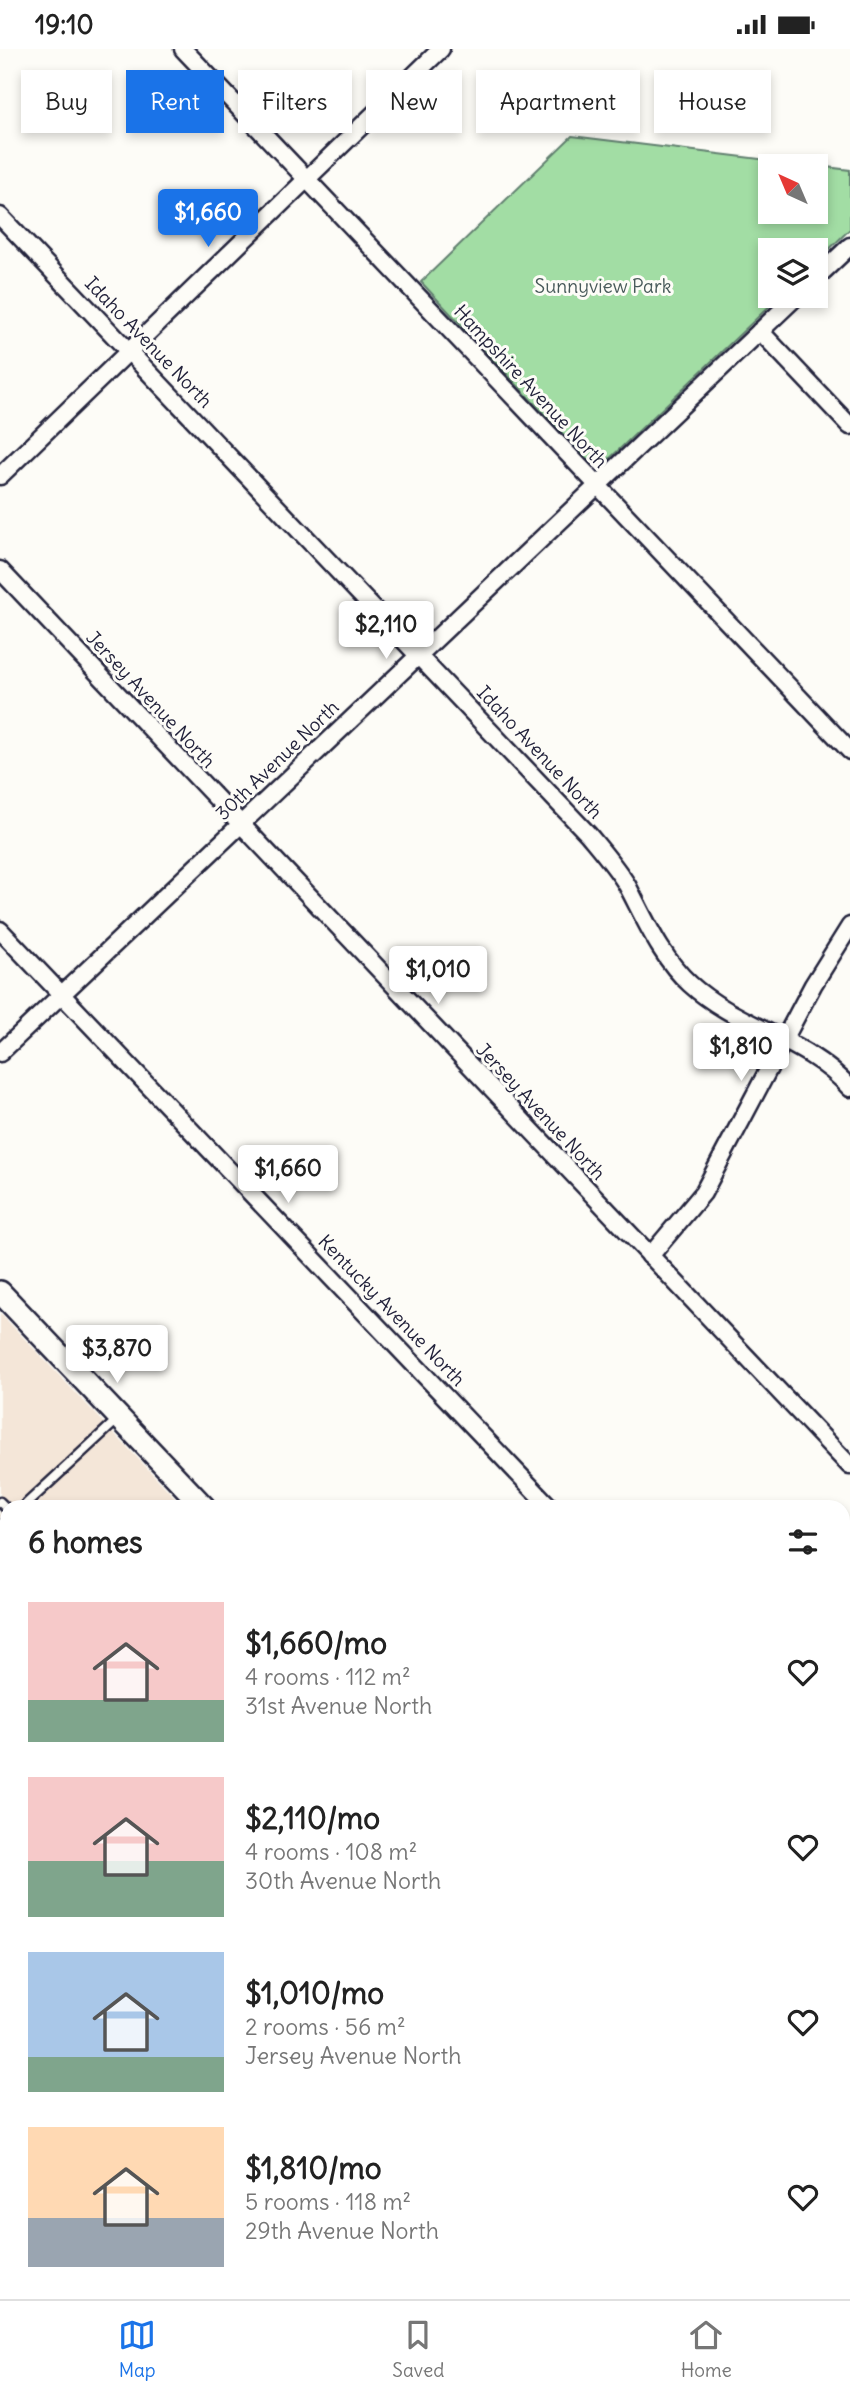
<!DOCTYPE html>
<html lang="en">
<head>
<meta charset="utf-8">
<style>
  :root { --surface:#fff; --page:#f6f6f6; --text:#222; --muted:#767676; --line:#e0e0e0; --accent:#1a73e8 }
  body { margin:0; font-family:Delius,sans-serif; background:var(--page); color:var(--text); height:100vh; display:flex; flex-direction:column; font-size:26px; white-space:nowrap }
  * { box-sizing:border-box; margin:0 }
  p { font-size:23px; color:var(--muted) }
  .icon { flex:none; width:38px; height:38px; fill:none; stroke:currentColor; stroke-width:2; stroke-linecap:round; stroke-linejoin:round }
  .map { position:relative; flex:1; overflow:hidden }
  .sheet { position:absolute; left:0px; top:1451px; width:850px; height:800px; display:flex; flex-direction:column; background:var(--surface); border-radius:21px 21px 0 0; box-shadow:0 4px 10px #0003 }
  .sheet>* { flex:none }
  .top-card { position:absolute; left:21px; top:21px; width:808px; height:63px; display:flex; gap:14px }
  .needle { width:46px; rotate:316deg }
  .buttons { position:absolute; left:758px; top:105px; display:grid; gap:14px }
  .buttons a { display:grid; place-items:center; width:70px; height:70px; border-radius:0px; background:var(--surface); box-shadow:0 4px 10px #0003; font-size:35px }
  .price { position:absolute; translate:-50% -60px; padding:0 16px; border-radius:7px; background:#fff; color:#222; font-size:23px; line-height:46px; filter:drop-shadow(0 2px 4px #0008) }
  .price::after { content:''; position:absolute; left:50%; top:42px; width:21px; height:16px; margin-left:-10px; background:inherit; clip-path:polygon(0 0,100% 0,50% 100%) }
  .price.selected { background:var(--accent); color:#fff }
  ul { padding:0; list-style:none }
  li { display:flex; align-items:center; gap:21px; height:175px; padding:0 28px }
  li span { display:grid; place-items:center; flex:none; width:196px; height:140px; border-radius:0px; color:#555 }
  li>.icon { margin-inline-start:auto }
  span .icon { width:84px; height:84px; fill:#fffc; stroke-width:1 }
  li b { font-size:30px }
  h2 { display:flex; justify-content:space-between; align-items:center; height:84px; padding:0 28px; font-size:30px }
  .tag { padding:0 24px; border-radius:0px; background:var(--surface); box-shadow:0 4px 10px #0003; font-size:24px; line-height:63px }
  .tag.selected { background:var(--accent); color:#fff }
  .status { display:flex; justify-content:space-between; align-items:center; height:49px; padding:0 35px; background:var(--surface); direction:ltr }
  .status svg { height:19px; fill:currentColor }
  .tabs { display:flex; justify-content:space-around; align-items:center; height:98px; border-top:2px solid var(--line); background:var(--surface); font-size:19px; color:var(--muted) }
  .tabs a { display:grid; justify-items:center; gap:4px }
  .tabs .selected { color:var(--accent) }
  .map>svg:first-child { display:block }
  .built { fill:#f4e6d8 }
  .green { fill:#a2dda4; stroke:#628070; stroke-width:2; fill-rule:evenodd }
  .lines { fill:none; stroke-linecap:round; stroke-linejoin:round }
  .service-casing { stroke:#22223b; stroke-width:13 }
  .minor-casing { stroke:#22223b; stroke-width:21 }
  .tertiary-casing { stroke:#22223b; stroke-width:26 }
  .service { stroke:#fdfcf7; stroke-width:8 }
  .minor { stroke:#fdfcf7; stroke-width:16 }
  .tertiary { stroke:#fdfcf7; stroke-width:21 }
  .labels { text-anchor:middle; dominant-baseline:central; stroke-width:6; stroke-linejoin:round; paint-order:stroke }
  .park-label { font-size:19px; fill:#485a5a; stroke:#fdfcf7 }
  .street-label { font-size:19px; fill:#22223b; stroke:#fdfcf7 }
</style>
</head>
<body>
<div class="status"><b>19:10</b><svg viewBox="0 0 49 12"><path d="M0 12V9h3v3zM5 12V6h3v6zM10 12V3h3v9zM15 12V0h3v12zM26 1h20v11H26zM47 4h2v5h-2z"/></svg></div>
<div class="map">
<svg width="850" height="2250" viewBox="0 0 850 2250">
  <rect width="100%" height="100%" fill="#fdfcf7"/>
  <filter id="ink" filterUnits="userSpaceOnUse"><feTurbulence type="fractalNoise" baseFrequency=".0143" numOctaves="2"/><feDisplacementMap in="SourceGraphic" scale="14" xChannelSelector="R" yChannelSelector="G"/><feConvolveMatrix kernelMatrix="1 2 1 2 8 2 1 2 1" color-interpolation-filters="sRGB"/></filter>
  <g filter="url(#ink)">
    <g class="built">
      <polygon points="0,1264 184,1458 7,1458 7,2003 0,1996"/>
      <polygon points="844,1942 850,1949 850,2250 428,2250 422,2244 844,2244"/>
      <polygon points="0,2030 7,2037 7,2244 241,2244 234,2250 0,2250"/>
    </g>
    <path class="green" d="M572 87 850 121V180L816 213V201H770V247H780L605 414 595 415 586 410 421 233ZM770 117H816V163H770Z"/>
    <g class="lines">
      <defs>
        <g id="service">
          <polyline points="0,1453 7,1460"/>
          <polyline points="23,1458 118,1370"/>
          <polyline points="0,1479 7,1472"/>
          <polyline points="0,1500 7,1508"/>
          <polyline points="0,1581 7,1585"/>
          <polyline points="0,1795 7,1789"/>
          <polyline points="844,1998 850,1991"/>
          <polyline points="0,2033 7,2027"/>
          <polyline points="844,2078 850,2085"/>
          <polyline points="844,2228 850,2235"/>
          <polyline points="680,2244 686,2250"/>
          <polyline points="153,2250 159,2244"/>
          <polyline points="383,2250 389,2244"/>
        </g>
        <g id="minor">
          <polyline points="183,0 850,702"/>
          <path d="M0 167 588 785C602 802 616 818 627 836 645 870 661 909 690 935 737 978 807 990 850 1039"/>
          <polyline points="816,229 850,197"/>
          <polyline points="760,282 850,377"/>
          <polyline points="0,427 441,0"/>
          <polyline points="0,521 850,1417"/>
          <polyline points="0,881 550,1458"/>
          <polyline points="0,1004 797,247"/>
          <polyline points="650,1207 703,1144 813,936 850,877"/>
          <polyline points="844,1759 850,1762"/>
          <polyline points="0,2013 7,2021"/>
        </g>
        <g id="tertiary">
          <polyline points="0,1243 204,1458"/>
          <polyline points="844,1691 850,1685"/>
          <polyline points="401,2244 408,2250"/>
          <polyline points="263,2250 270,2244"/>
        </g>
      </defs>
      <use href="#service" class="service-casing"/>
      <use href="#minor" class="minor-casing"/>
      <use href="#tertiary" class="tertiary-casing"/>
      <use href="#service" class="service"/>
      <use href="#minor" class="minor"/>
      <use href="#tertiary" class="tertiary"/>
    </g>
  </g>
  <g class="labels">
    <g class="park-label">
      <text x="603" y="237">Sunnyview Park</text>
    </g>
    <g class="street-label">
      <text transform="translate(149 293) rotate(46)">Idaho Avenue North</text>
      <text transform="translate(531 337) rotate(47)">Hampshire Avenue North</text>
      <text transform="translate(151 650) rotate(47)">Jersey Avenue North</text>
      <text transform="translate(540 703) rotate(47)">Idaho Avenue North</text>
      <text transform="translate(277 711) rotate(-44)">30th Avenue North</text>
      <text transform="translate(541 1062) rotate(47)">Jersey Avenue North</text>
      <text transform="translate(392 1261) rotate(46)">Kentucky Avenue North</text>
    </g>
  </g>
</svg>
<div class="buttons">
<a><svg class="needle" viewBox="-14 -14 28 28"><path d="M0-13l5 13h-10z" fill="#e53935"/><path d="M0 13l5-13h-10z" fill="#767676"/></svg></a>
<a><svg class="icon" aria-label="layers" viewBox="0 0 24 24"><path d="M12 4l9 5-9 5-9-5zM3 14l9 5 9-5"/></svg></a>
</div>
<b class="price selected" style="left:208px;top:200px">$1,660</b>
<b class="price" style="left:386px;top:612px">$2,110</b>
<b class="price" style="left:438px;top:957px">$1,010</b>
<b class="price" style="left:741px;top:1034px">$1,810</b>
<b class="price" style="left:288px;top:1156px">$1,660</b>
<b class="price" style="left:117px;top:1336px">$3,870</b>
<div class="top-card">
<a class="tag">Buy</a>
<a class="tag selected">Rent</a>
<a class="tag">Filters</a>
<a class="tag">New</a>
<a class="tag">Apartment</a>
<a class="tag">House</a>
</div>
<section class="sheet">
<h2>6 homes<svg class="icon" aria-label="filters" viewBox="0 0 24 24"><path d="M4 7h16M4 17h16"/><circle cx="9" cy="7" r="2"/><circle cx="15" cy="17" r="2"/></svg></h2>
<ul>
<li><span style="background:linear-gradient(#f6c9c9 70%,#7fa58c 0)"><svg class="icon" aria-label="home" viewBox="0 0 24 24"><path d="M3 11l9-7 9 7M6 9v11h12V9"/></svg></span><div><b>$1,660/mo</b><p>4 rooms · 112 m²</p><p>31st Avenue North</p></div><svg class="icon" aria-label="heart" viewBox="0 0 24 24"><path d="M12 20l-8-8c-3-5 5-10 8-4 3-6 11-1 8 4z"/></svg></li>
<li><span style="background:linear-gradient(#f6c9c9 60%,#7fa58c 0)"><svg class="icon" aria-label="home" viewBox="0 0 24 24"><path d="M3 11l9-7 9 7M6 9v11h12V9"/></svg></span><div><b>$2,110/mo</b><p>4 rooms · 108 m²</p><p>30th Avenue North</p></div><svg class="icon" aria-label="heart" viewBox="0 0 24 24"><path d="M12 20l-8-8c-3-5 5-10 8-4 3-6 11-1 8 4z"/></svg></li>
<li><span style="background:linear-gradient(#a9c7e8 75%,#7fa58c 0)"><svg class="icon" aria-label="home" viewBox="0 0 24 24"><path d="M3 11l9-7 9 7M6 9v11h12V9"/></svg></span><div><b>$1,010/mo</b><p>2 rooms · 56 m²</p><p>Jersey Avenue North</p></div><svg class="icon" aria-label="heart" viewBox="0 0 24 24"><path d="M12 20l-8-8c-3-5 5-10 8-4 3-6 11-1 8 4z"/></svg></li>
<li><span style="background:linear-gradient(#ffd9b3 65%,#9aa5b1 0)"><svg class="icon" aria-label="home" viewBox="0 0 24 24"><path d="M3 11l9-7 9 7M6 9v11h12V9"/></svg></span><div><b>$1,810/mo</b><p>5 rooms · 118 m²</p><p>29th Avenue North</p></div><svg class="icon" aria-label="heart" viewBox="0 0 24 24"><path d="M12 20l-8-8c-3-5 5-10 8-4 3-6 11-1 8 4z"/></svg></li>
</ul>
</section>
</div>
<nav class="tabs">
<a class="selected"><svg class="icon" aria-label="map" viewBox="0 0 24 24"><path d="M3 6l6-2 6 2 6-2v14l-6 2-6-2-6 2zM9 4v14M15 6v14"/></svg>Map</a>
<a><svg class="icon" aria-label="saved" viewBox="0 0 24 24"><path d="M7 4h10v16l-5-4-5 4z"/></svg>Saved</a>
<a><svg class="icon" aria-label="home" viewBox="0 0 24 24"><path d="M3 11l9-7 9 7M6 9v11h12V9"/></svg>Home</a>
</nav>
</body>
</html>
